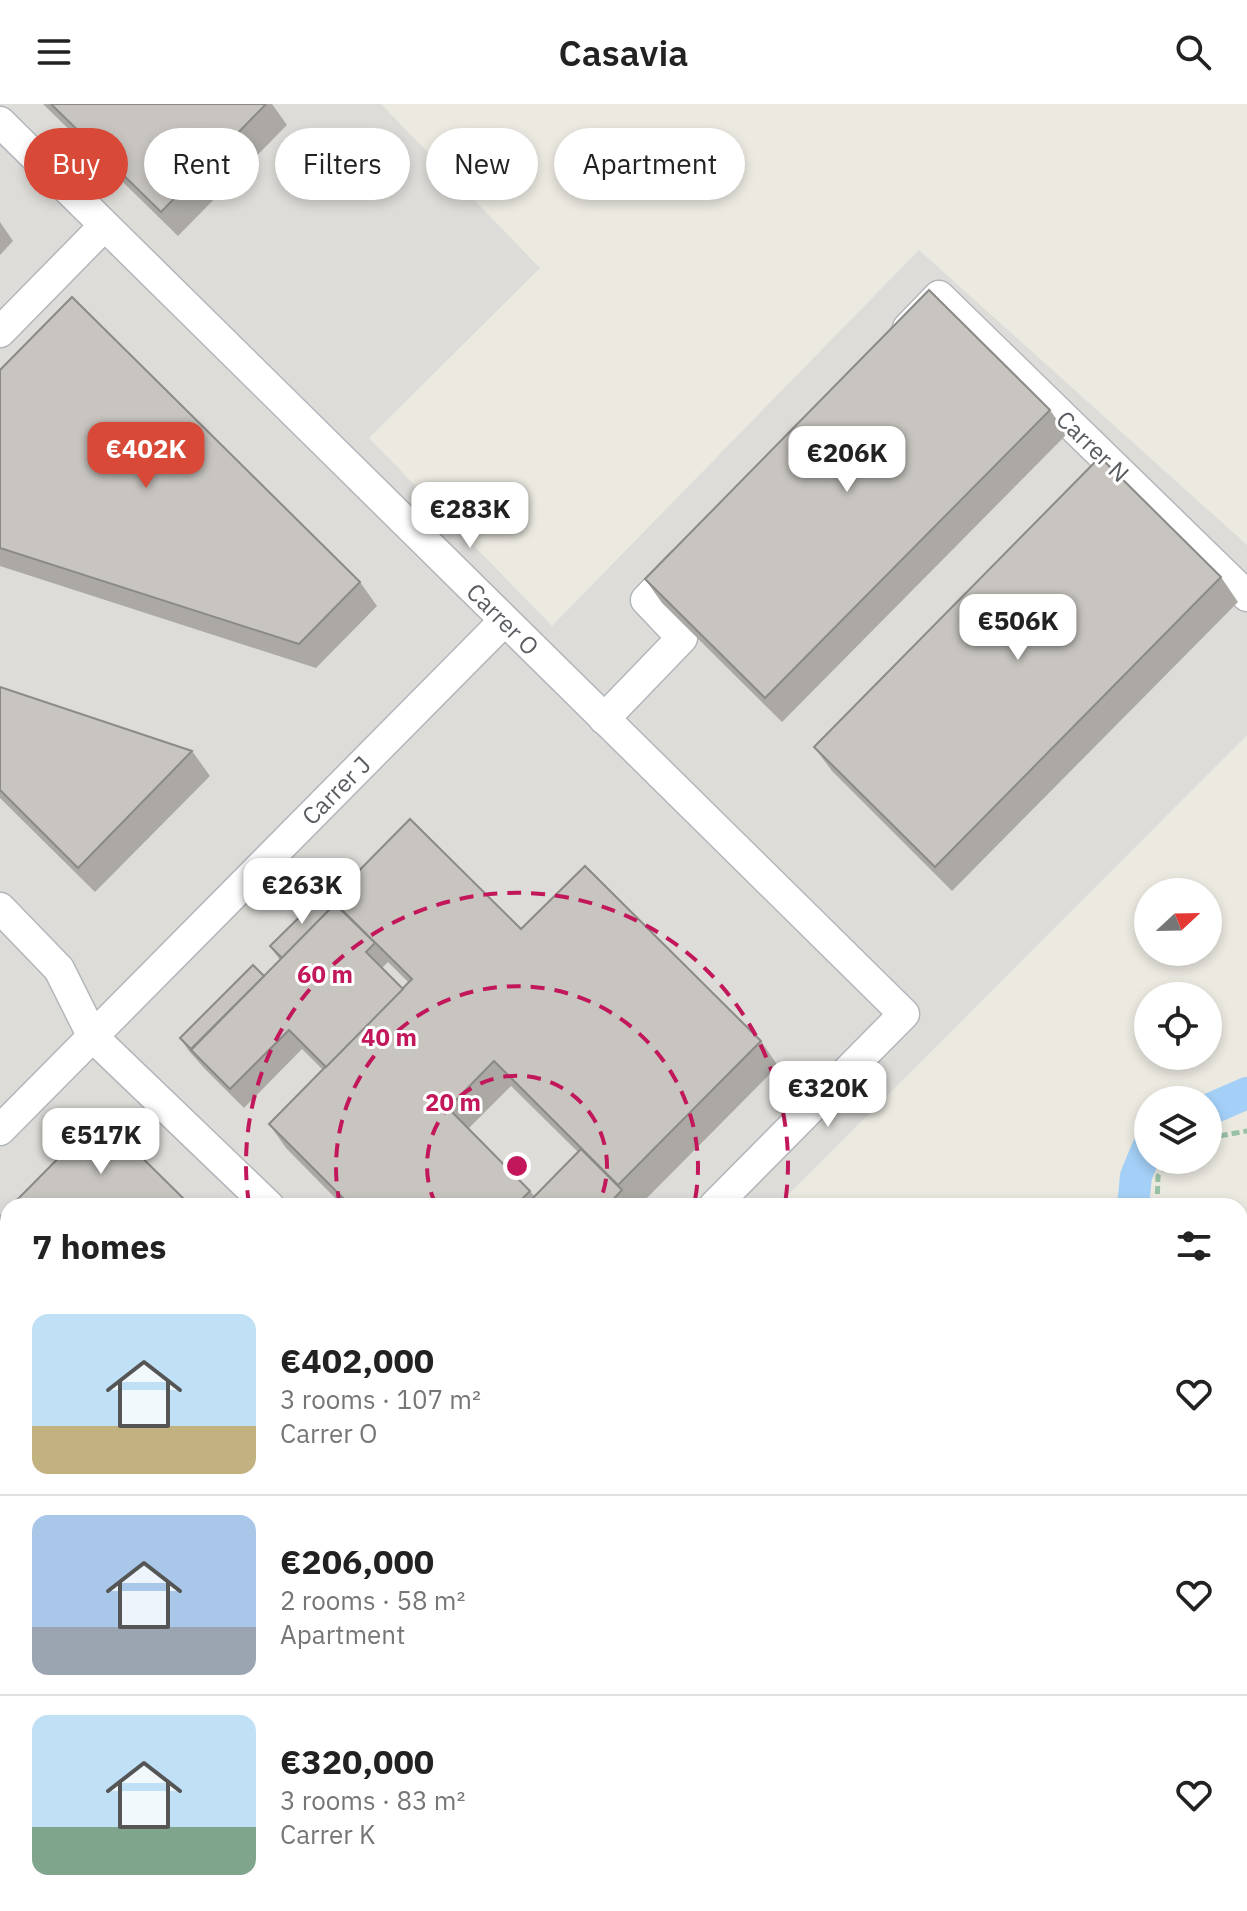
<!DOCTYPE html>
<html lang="en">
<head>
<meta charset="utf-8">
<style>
  :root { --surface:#fff; --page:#f6f6f6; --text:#222; --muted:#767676; --line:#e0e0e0; --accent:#d94937 }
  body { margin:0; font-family:"IBM Plex Sans",sans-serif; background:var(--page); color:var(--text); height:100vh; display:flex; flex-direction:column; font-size:30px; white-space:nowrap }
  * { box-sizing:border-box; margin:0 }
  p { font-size:26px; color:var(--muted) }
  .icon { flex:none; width:44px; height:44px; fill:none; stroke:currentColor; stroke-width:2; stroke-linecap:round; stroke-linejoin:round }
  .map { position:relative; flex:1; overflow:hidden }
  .panel { position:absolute; left:0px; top:1094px; width:1248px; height:714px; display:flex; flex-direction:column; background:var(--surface); border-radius:24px 24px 0 0; box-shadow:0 4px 12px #0003 }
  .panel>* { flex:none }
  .hud { position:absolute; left:24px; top:24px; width:800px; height:72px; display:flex; gap:16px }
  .needle { width:52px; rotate:68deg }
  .fabs { position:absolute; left:1134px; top:774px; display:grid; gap:16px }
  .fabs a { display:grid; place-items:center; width:88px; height:88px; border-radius:50%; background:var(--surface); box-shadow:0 4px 12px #0003; font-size:40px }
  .price { position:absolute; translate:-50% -68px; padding:0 18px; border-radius:16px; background:#fff; color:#222; font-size:26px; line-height:52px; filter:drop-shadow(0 2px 4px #0008) }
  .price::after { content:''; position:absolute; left:50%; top:48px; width:24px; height:18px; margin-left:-12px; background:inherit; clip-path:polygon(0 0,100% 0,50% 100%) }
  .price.on { background:var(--accent); color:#fff }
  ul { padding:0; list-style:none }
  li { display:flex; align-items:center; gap:24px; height:200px; padding:0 32px }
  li+li { border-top:2px solid var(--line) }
  li span { display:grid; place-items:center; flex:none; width:224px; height:160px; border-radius:16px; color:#555 }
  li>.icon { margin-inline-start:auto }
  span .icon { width:96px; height:96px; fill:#fffc; stroke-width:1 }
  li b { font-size:34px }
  h2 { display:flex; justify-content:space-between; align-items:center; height:96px; padding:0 32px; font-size:34px }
  .pill { padding:0 28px; border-radius:36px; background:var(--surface); box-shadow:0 4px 12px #0003; font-size:28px; line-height:72px }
  .pill.on { background:var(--accent); color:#fff }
  header { display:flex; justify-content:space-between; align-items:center; height:104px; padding:0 32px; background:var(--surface); font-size:36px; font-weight:600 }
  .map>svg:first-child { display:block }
  .industrial { fill:#dedcd8 }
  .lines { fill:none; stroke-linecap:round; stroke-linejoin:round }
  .canal { stroke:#a4d0f7; stroke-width:32 }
  .minor-casing { stroke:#b3b6ba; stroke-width:33 }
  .path { stroke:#98c1a5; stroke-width:5; stroke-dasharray:8 4; stroke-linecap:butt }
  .minor { stroke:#fff; stroke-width:30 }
  .wall { fill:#aca9a5; fill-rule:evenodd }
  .building { fill:#c8c5c0; stroke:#8c8a86; stroke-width:2 }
  .ring { fill:none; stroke:#c2185b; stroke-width:4; stroke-dasharray:14 10 }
  .labels { text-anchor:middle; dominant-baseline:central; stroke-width:6; stroke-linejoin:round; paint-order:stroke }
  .street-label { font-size:24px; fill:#595c60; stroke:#fff }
  .centre { fill:#c2185b; stroke:#fff; stroke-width:4 }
  .ring-label { font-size:24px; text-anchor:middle; font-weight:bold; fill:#c2185b; stroke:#fff; stroke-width:6; stroke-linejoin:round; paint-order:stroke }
</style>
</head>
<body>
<header><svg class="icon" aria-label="menu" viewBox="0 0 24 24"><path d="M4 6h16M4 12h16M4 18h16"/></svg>Casavia<svg class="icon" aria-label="search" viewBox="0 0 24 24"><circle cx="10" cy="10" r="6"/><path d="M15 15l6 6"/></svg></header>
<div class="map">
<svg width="1247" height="1807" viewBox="0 0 1247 1807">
  <rect width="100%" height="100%" fill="#ebe9e0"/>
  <polygon class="industrial" points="0,0 381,0 540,164 369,334 552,522 919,146 1247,441 1247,631 777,1102 8,1102 8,1800 807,1800 801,1807 0,1807"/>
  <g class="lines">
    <g class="canal">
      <polyline points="1208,1006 1247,989"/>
      <polyline points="1133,1102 1136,1072 1148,1043"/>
      <polyline points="1240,1162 1247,1163"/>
    </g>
    <defs>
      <g id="minor">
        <polyline points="0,18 904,910 714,1102"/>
        <polyline points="908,224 939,192 1247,492"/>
        <polyline points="0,228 104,122"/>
        <polyline points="604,615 682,534 646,496 681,460"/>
        <polyline points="0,804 59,865 93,933 269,1102"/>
        <polyline points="0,1026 504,517"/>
        <polyline points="0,1565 8,1573"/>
        <polyline points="239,1800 246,1807"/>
        <polyline points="16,1807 23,1800"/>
        <polyline points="741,1807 747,1800"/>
      </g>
    </defs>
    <use href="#minor" class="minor-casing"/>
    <g class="path">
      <polyline points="1208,1034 1247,1027"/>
      <polyline points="1157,1102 1158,1072 1169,1056"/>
      <polyline points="1240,1151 1247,1151"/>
      <polyline points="989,1805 989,1807"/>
    </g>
    <use href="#minor" class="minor"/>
  </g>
  <g class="wall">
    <polygon points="43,0 272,0 287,21 178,132"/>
    <polygon points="0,118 13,137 0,151"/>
    <polygon points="0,266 360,478 377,502 316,564 0,462"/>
    <polygon points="1050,306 1067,330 782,618 662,499 645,475"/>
    <polygon points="1221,473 1238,498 952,787 832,667 814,643"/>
    <polygon points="0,583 192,647 210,672 95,788 0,694"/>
    <path d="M331 795 521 825 761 937 778 962 639 1102H343L286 1044 269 1020 323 966 302 945 244 1004 204 964 189 947 180 934 264 872 280 856 270 842 334 801 335 800ZM388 858 409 879 403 885 382 864ZM511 982 578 1048 534 1092 530 1087 468 1025Z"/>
    <polygon points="8,1105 8,1497 0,1489 0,1113"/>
    <polygon points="359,1800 623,1800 628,1807 364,1807"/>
  </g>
  <g class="building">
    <polygon points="51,0 266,0 161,108"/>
    <polygon points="929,186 1050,306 765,594 645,475"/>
    <polygon points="72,193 360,478 299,540 0,444 0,266"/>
    <polygon points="1100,353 1221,473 935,763 814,643"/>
    <polygon points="0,583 192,647 78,764 0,686"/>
    <polygon points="410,715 521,825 585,762 761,937 618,1081 494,957 448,1004 530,1087 515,1102 351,1102 269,1020 412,875 331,795"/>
    <polygon points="323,790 334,801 282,854 270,842"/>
    <polygon points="335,800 375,839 366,848 403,885 326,963 289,926 230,985 191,946"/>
    <polygon points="253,861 264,872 191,945 180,934"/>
    <polygon points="100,1012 191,1102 11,1102"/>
    <polygon points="581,1045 622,1086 607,1102 525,1102"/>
    <polygon points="8,1105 8,1490 0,1482 0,1113"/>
    <polygon points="58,1800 161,1800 168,1807 51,1807"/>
    <polygon points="361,1800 612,1800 605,1807 368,1807"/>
  </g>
  <g class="ring">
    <path d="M436 1101A90 90 0 1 1 598 1101"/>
    <path d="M340 1101A181 181 0 1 1 694 1101"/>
    <path d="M249 1100A271 271 0 1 1 785 1100"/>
  </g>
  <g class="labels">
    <g class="street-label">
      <text transform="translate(1093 342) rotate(44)">Carrer N</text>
      <text transform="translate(503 515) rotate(45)">Carrer O</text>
      <text transform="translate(336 686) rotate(-45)">Carrer J</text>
    </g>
  </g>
  <circle cx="517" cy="1062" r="12" class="centre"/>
  <g class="ring-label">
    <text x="325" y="879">60 m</text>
    <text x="389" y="942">40 m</text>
    <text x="453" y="1007">20 m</text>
  </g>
</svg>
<div class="fabs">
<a><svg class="needle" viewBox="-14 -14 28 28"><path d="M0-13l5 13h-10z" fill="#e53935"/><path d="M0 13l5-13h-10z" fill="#767676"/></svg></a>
<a><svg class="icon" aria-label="locate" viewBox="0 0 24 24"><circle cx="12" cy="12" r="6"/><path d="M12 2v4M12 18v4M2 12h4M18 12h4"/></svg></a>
<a><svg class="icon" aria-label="layers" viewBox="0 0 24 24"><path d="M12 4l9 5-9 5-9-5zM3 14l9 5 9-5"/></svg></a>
</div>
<b class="price on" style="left:146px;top:386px">€402K</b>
<b class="price" style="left:847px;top:390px">€206K</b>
<b class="price" style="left:470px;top:446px">€283K</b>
<b class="price" style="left:1018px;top:558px">€506K</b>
<b class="price" style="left:302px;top:822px">€263K</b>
<b class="price" style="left:828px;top:1025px">€320K</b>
<b class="price" style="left:101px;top:1072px">€517K</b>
<div class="hud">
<a class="pill on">Buy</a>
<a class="pill">Rent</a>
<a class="pill">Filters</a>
<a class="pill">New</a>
<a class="pill">Apartment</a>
</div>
<section class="panel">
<h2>7 homes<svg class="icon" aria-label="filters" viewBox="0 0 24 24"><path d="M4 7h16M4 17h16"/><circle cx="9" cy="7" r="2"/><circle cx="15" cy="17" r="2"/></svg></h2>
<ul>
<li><span style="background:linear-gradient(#bfe0f5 70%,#c2b280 0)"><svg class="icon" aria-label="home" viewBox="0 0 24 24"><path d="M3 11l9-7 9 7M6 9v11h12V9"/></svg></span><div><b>€402,000</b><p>3 rooms · 107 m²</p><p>Carrer O</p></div><svg class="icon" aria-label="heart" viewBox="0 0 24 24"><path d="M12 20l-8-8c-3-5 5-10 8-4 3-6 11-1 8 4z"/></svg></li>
<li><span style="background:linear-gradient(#a9c7e8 70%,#9aa5b1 0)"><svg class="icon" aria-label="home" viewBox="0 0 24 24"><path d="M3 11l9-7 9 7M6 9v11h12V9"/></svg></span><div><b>€206,000</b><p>2 rooms · 58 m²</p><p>Apartment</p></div><svg class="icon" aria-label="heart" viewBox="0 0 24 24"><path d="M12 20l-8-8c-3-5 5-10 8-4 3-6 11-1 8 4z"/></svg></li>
<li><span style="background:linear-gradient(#bfe0f5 70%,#7fa58c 0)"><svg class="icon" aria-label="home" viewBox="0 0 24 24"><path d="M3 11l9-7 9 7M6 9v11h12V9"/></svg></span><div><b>€320,000</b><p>3 rooms · 83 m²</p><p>Carrer K</p></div><svg class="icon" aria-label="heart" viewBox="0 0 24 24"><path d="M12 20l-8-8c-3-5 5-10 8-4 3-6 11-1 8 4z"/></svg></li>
</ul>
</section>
</div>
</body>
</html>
